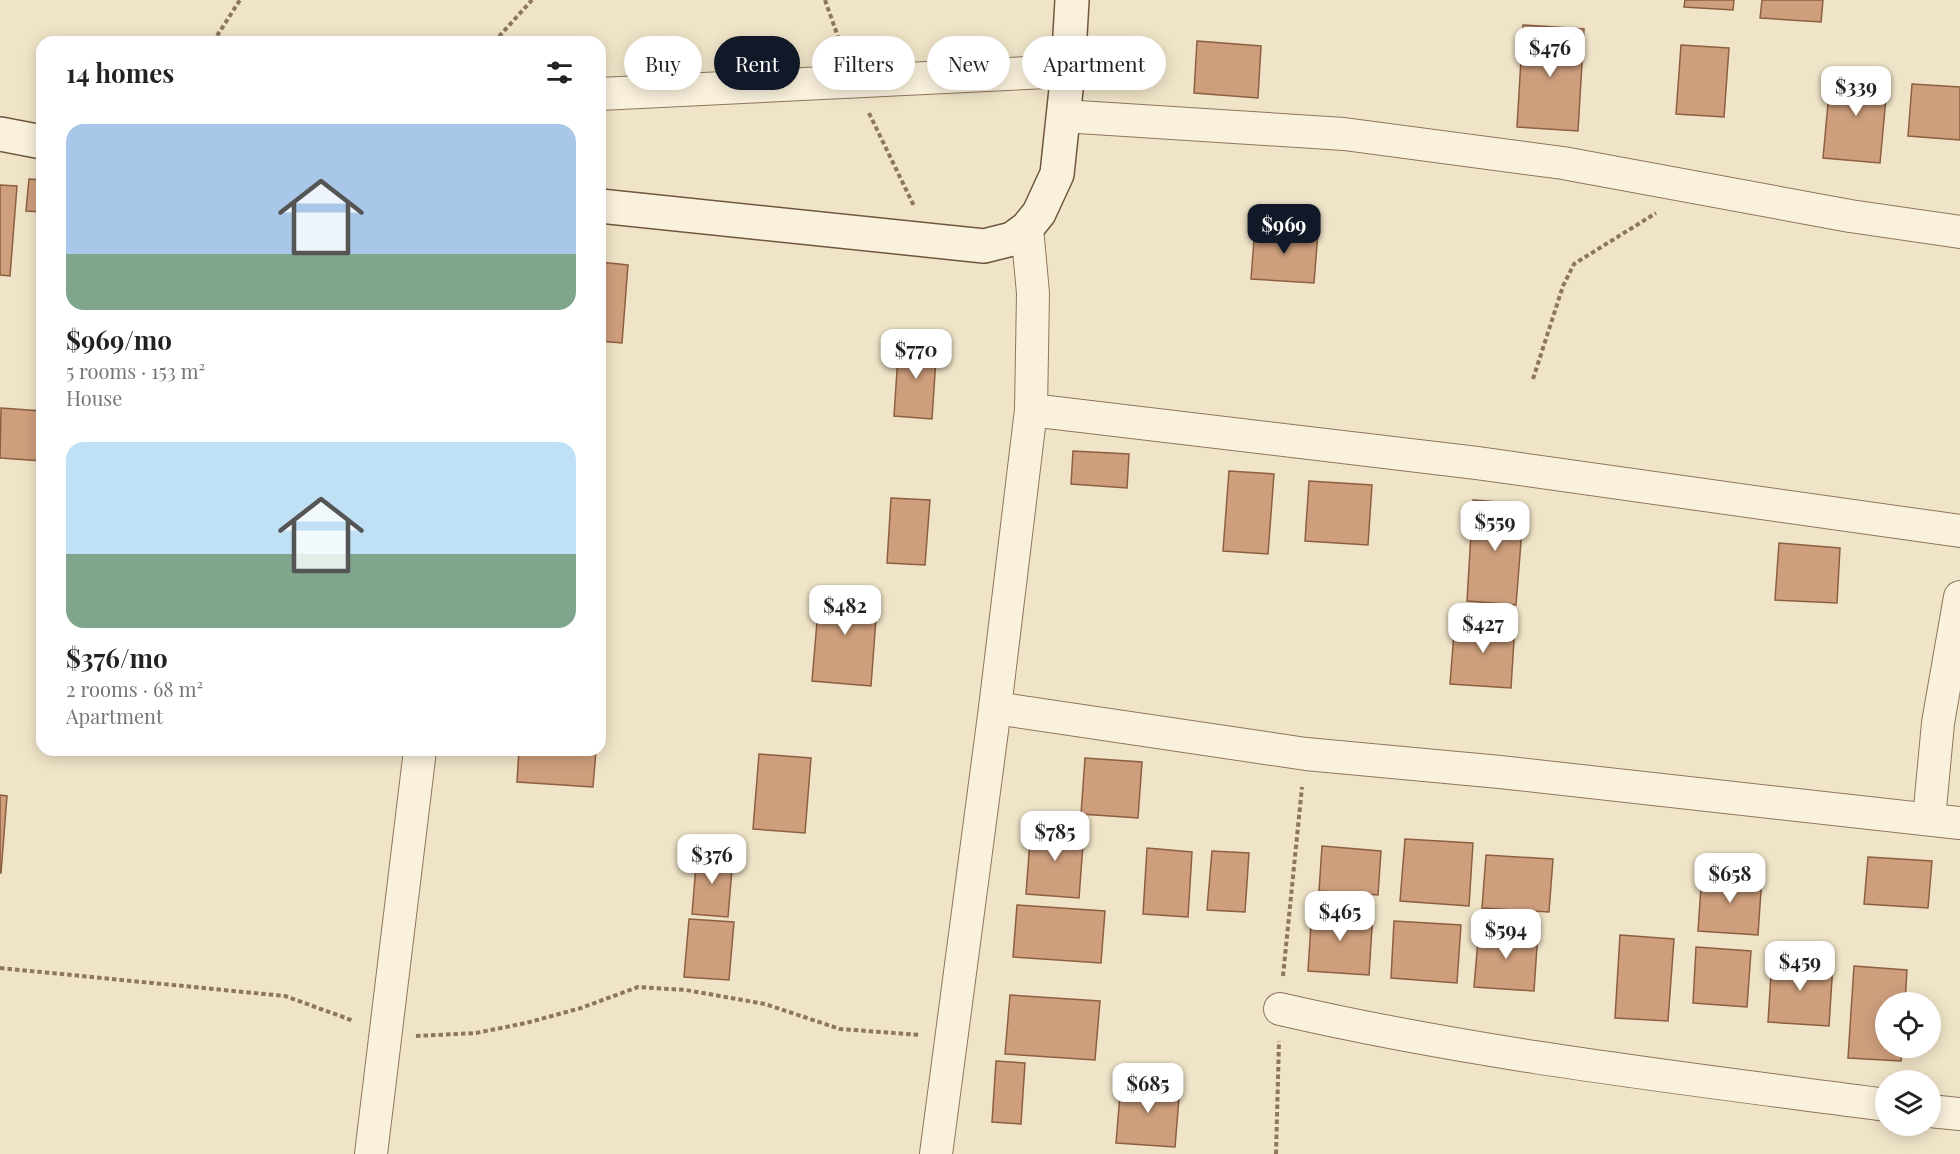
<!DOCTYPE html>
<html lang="en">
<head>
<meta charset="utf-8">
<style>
  :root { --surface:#fff; --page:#f2f2f2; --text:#222; --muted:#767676; --accent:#111827 }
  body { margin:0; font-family:"Playfair Display",serif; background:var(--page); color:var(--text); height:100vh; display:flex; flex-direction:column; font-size:22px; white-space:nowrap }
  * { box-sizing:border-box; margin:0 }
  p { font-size:20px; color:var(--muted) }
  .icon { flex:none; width:33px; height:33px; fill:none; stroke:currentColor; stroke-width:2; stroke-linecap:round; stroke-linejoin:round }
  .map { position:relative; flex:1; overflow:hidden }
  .details { position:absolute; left:36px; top:36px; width:570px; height:720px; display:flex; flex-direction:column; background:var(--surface); border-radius:18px; box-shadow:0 3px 15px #0003 }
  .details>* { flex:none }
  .banner { position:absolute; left:624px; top:36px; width:570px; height:54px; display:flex; gap:12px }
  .buttons { position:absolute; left:1875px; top:992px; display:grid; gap:12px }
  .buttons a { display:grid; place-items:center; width:66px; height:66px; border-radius:50%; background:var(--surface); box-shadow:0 3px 15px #0003; font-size:30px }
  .price { position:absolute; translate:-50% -51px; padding:0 14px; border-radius:12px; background:#fff; color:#222; font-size:20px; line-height:39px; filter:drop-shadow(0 2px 3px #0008) }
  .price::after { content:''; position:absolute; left:50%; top:36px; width:18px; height:14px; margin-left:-9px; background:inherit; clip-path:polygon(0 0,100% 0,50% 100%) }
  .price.current { background:var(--accent); color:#fff }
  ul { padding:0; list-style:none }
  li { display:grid; align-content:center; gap:12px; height:318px; padding:0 30px }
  li span { display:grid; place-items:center; height:186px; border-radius:18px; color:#555 }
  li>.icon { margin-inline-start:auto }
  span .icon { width:108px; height:108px; fill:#fffc; stroke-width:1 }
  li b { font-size:26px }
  h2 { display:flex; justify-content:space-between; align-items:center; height:72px; padding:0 30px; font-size:26px }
  .pill { padding:0 21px; border-radius:27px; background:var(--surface); box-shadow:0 3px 15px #0003; font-size:21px; line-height:54px }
  .pill.current { background:var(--accent); color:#fff }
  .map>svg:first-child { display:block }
  .building { fill:#cf9f7d; stroke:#8d5f41; stroke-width:1.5 }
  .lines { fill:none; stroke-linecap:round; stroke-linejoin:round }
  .street-casing { stroke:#8d765c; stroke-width:34 }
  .secondary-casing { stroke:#6f573f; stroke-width:36 }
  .path { stroke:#8d765c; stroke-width:4; stroke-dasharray:4.5 3; stroke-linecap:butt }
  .street { stroke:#faf1dc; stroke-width:32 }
  .secondary { stroke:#faf1dc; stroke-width:33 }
</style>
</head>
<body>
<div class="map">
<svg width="1960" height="1154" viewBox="0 0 1960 1154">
  <rect width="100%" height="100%" fill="#f0e4c8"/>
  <g class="building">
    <polygon points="1685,0 1734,0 1733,10 1684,7"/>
    <polygon points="1762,0 1823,0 1821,22 1760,18"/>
    <polygon points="1523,25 1584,29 1578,131 1517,127"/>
    <polygon points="1197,41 1261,46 1258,98 1194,93"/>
    <polygon points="1681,45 1729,48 1724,117 1676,114"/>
    <polygon points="1831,71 1888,76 1880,163 1823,158"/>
    <polygon points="1912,84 1960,87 1960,140 1908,136"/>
    <polygon points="29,179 42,180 42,212 26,211"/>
    <polygon points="0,185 17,186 10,276 0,275"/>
    <polygon points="1255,227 1318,232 1314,283 1251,279"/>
    <polygon points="600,262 628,265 622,343 600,341"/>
    <polygon points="899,340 937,343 932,419 894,416"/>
    <polygon points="1,408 42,411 42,461 0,458"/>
    <polygon points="1073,451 1129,454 1127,488 1071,484"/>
    <polygon points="1229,471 1274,474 1268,554 1223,551"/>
    <polygon points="1309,481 1372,485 1368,545 1305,541"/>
    <polygon points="891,498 930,500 925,565 887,563"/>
    <polygon points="1473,500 1524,504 1516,605 1467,601"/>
    <polygon points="1779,543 1840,548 1837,603 1775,600"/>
    <polygon points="820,586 878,591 871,686 812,681"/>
    <polygon points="1455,620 1515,624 1511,688 1450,684"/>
    <polygon points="519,750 596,750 593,787 517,782"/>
    <polygon points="759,754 811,758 805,833 753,829"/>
    <polygon points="1085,758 1142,762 1138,818 1081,814"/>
    <polygon points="0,795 7,796 1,873 0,873"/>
    <polygon points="1031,827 1084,831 1079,898 1026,894"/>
    <polygon points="1405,839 1473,843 1469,906 1400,901"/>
    <polygon points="1322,846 1381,851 1378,895 1319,891"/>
    <polygon points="1147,848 1192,852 1188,917 1143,914"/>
    <polygon points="1212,851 1249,853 1245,912 1207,910"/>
    <polygon points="697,853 733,857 728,917 692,914"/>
    <polygon points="1486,855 1553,859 1549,912 1482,908"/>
    <polygon points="1868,857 1932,861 1928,908 1864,904"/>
    <polygon points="1702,872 1762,876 1758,935 1698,931"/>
    <polygon points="1017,905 1105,911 1101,963 1013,957"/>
    <polygon points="1312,908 1373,912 1369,975 1308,971"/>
    <polygon points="689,919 734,922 729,980 684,977"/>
    <polygon points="1394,921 1461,925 1457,983 1391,978"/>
    <polygon points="1479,928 1538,932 1534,991 1474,987"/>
    <polygon points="1620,935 1674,939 1668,1021 1615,1018"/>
    <polygon points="1696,947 1751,951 1747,1007 1693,1003"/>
    <polygon points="1772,959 1833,963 1829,1026 1768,1022"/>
    <polygon points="1854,966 1907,970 1905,1002 1886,1002 1886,1047 1902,1047 1901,1061 1848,1058"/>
    <polygon points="1010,995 1100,1001 1095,1060 1005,1054"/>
    <polygon points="996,1061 1025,1063 1021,1124 992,1122"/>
    <polygon points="1121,1082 1180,1086 1175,1147 1116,1143"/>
  </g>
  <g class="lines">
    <defs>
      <g id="street">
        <polyline points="600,94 1068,71"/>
        <polyline points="1063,116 1344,134 1563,163 1850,216 1960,232"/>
        <polyline points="1031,410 1477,463 1960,531"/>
        <polyline points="995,708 1306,754 1500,772 1960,823"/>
        <polyline points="1929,819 1938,723 1960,597"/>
        <path d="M1280 1009C1479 1055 1683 1078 1886 1105"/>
        <polyline points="1930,1111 1960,1114"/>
        <polyline points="371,1154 420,750"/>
        <polyline points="936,1154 995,708 1031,410 1033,293 1027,228"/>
      </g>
      <g id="secondary">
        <polyline points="0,134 42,142"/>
        <polyline points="600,206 984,246 1012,239 1027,228 1039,213 1057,174 1068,71 1072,0"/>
      </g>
    </defs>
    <use href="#street" class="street-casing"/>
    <use href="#secondary" class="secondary-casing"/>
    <g class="path">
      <polyline points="825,0 843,51"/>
      <polyline points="213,42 240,0"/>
      <polyline points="494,42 532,0"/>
      <polyline points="869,113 914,206"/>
      <polyline points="1533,379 1563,286 1574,264 1656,213"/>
      <polyline points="0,968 285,996 354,1021"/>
      <polyline points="1283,976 1302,787"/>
      <polyline points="416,1036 476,1033 526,1023 581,1008 638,987 686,990 765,1004 840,1029 921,1035"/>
      <polyline points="1276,1154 1279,1041"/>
    </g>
    <use href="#street" class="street"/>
    <use href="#secondary" class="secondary"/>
  </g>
</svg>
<div class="buttons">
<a><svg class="icon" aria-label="locate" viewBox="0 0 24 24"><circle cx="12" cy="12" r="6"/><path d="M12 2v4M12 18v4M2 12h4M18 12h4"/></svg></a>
<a><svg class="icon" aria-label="layers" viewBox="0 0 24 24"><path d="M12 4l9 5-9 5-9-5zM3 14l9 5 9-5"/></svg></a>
</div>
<b class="price" style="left:1550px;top:78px">$476</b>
<b class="price" style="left:1856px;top:117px">$339</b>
<b class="price current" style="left:1284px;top:255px">$969</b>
<b class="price" style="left:916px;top:380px">$770</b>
<b class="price" style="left:1495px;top:552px">$559</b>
<b class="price" style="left:845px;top:636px">$482</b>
<b class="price" style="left:1483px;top:654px">$427</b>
<b class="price" style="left:1055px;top:862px">$785</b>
<b class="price" style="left:712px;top:885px">$376</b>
<b class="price" style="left:1730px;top:904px">$658</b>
<b class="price" style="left:1340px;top:942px">$465</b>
<b class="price" style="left:1506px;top:960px">$594</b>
<b class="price" style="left:1800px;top:992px">$459</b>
<b class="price" style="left:1148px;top:1114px">$685</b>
<div class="banner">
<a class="pill">Buy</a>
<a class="pill current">Rent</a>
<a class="pill">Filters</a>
<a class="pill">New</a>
<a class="pill">Apartment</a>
</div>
<section class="details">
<h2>14 homes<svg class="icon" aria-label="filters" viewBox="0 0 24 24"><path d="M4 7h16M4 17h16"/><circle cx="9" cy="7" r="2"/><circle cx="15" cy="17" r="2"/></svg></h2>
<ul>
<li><span style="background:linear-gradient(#a9c7e8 70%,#7fa58c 0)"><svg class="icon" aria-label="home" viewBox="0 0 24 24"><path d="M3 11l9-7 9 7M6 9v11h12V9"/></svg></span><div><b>$969/mo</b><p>5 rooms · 153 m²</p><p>House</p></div></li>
<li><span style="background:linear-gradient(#bfe0f5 60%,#7fa58c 0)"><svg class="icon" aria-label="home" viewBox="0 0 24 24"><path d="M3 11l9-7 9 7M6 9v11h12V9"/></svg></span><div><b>$376/mo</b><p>2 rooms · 68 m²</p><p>Apartment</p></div></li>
</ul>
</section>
</div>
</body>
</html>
